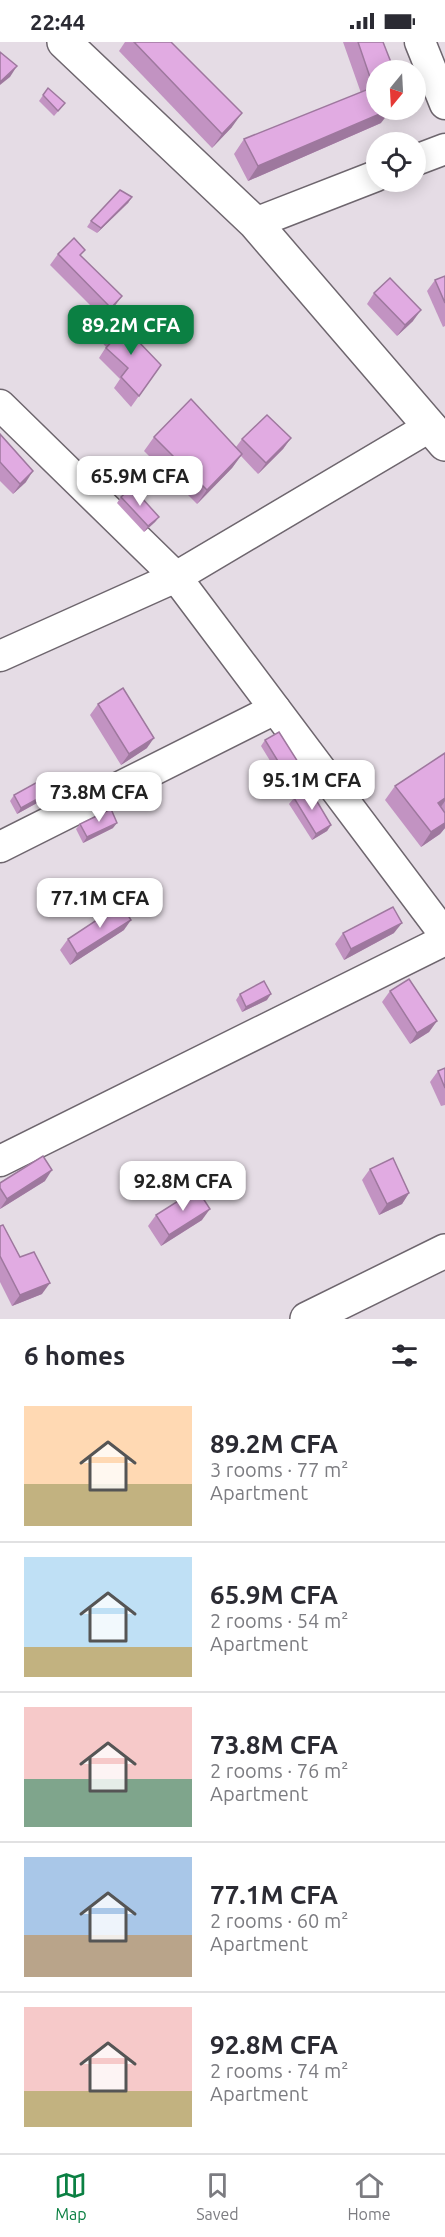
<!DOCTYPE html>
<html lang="en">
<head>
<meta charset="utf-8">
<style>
  :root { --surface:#fff; --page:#f7f7f7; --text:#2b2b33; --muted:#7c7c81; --line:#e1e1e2; --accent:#0b8043 }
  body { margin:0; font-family:Ubuntu,sans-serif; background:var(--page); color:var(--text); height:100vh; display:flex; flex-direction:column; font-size:22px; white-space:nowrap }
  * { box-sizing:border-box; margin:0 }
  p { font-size:20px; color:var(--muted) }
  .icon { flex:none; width:33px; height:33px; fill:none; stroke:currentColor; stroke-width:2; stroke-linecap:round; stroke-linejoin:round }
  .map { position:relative; height:1277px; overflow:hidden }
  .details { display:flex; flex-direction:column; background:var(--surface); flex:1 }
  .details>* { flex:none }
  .needle { width:39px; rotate:198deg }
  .fabs { position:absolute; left:366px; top:18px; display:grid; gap:12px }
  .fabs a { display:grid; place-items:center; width:60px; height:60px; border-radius:50%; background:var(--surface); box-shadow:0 3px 15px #0003; font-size:30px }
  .price { position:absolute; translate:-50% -51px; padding:0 14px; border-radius:12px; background:#fff; color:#222; font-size:20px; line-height:39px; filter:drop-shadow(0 2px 3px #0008) }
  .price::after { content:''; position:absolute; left:50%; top:36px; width:18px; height:14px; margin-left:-9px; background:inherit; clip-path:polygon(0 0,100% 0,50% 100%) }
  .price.selected { background:var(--accent); color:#fff }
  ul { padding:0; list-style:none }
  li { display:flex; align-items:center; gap:18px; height:150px; padding:0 24px }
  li+li { border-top:2px solid var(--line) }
  li span { display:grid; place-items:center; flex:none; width:168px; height:120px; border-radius:0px; color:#555 }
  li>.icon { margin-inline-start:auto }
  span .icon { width:72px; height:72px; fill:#fffc; stroke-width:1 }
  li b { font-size:26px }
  h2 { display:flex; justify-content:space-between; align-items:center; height:72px; padding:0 24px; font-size:26px }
  .status { display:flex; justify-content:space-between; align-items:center; height:42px; padding:0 30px; background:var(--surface); direction:ltr }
  .status svg { height:16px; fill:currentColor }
  .menu { display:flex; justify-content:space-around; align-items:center; height:84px; border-top:2px solid var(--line); background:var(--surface); font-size:16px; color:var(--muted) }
  .menu a { display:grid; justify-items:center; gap:3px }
  .menu .selected { color:var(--accent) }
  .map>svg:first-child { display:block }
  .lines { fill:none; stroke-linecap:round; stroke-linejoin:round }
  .minor-casing { stroke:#6e666e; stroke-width:33 }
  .tertiary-casing { stroke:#6e666e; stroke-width:36 }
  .secondary-casing { stroke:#6e666e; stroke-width:36 }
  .minor { stroke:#fff; stroke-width:30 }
  .tertiary { stroke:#fff; stroke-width:33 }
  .secondary { stroke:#fff; stroke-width:33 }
  .wall { fill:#c293c2 }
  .shaded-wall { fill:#9e789e }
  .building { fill:#e1abe2; stroke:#9e789e; stroke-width:1.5 }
</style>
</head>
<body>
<div class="status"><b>22:44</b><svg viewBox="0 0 49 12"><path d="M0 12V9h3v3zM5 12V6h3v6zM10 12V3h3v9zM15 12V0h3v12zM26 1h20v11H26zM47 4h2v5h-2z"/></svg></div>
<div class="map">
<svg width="445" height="1277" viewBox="0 0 445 1277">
  <rect width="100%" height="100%" fill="#e5dce5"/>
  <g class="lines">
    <defs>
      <g id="minor">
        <polyline points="420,0 445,62"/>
        <polyline points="416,118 445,107"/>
        <polyline points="255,181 376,134"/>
        <polyline points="0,363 176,535 445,893"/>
        <polyline points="0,614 176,535 431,384"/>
        <polyline points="0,805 275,667"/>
        <polyline points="0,1119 445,898"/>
      </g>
      <polyline id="tertiary" points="64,0 255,181 445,402"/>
      <polyline id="secondary" points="307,1277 445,1209"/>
    </defs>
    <use href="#minor" class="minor-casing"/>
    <use href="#tertiary" class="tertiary-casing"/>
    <use href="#secondary" class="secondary-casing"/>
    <use href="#minor" class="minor"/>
    <use href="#tertiary" class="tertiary"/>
    <use href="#secondary" class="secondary"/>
  </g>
  <g class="wall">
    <polygon points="125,0 171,0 232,85 212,106 119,9"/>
    <polygon points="343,0 383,0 376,28 381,81 248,139 234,112 244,97 361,51"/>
    <polygon points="48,46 61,66 54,74 39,59"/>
    <polygon points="132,155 128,161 97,191 87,185 91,179"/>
    <polygon points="58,212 81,214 114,265 103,276 50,223"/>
    <polygon points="445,234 445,284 443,285 427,249 435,238"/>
    <polygon points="374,251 413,279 397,294 367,262"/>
    <polygon points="102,281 161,323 131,365 114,346 120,337 99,316 106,305 95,292"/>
    <polygon points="0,392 26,440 13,452 0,439"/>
    <polygon points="154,395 236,405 242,397 291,396 283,407 258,432 241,414 232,426 197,462 144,409"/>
    <polygon points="121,455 159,475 155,480 144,490 117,461"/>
    <polygon points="98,662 147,706 121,723 90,673"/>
    <polygon points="265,698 298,720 294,726 280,735 261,704"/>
    <polygon points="445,711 445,786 440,792 421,805 385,758 395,744"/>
    <polygon points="59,745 55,751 17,772 10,759 14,753"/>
    <polygon points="294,756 331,783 327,789 312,798 289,762"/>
    <polygon points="80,782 113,786 83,801 76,787"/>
    <polygon points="124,888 70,923 60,908 68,897"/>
    <polygon points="343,891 394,891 344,918 335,902"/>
    <polygon points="390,949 437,979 429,990 410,1002 382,960"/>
    <polygon points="240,952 267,958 242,970 236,958"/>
    <polygon points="445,1026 445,1063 441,1064 430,1040 438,1029"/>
    <polygon points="370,1127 409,1151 402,1162 379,1173 362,1138"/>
    <polygon points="45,1139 0,1167 0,1141"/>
    <polygon points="156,1173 202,1178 161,1204 148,1184"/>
    <polygon points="0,1184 42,1252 12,1264 0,1240"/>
  </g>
  <g class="shaded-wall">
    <polygon points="17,24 10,35 0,43 0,40"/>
    <polygon points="376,39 376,50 362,55 372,41"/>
    <polygon points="389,68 391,68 381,81 248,139 258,124"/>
    <polygon points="242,71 232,85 212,106 222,92"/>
    <polygon points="132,155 128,161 97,191 101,186"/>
    <polygon points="122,254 114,265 103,276 111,266"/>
    <polygon points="421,268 413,279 397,294 405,283"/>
    <polygon points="291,396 283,407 258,432 266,421"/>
    <polygon points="242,412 232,426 197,462 207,448"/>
    <polygon points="33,429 26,440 13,452 20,442"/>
    <polygon points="159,475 155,480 144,490 148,484"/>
    <polygon points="154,696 147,706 121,723 129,712"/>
    <polygon points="298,720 294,726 280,735 284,729"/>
    <polygon points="59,745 55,751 17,772 21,766"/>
    <polygon points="445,756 445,759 438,769 438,761"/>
    <polygon points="117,781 113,786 83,801 87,795"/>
    <polygon points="445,781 445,786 440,792 421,805 431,790"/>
    <polygon points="331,783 327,789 312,798 316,792"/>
    <polygon points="131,878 124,888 70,923 77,912"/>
    <polygon points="402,881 394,891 344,918 351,907"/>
    <polygon points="271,952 267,958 242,970 246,965"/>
    <polygon points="437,979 429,990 410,1002 417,991"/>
    <polygon points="52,1128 45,1139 0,1167 7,1157"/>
    <polygon points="409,1151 402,1162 379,1173 387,1162"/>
    <polygon points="210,1167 202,1178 161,1204 169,1193"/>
    <polygon points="50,1241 42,1252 12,1264 20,1253"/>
  </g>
  <g class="building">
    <polygon points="134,0 171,0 242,71 222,92"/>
    <polygon points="358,0 383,0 394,28 376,28 376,39 372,41"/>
    <polygon points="0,10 17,24 0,40"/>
    <polygon points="376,44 376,68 389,68 258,124 244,97"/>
    <polygon points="48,46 65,61 58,69 43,53"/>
    <polygon points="120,148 132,155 101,186 91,179"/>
    <polygon points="74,196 85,208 80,213 122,254 111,266 58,212"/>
    <polygon points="445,234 445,261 435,238"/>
    <polygon points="390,236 421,268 405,283 374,251"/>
    <polygon points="112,272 161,323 139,354 121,335 128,326 106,306 115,296 102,281"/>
    <polygon points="191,357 242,412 207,448 154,395"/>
    <polygon points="267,373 291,396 266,421 242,397"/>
    <polygon points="0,392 33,429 20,442 0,420"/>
    <polygon points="132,445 159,475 148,484 121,455"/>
    <polygon points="123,646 154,696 129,712 98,662"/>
    <polygon points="279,690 298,720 284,729 265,698"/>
    <polygon points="445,711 445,756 438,761 445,771 445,781 431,790 395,744"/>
    <polygon points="52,732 59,745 21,766 14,753"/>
    <polygon points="309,746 331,783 316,792 294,756"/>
    <polygon points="111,767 117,781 87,795 80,782"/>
    <polygon points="121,862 131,878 77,912 68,897"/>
    <polygon points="393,865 402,881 351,907 343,891"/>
    <polygon points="409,937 437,979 417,991 390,949"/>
    <polygon points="264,939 271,952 246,965 240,952"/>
    <polygon points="445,1026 445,1046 438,1029"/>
    <polygon points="43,1114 52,1128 7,1157 0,1146 0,1141"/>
    <polygon points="393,1116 409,1151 387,1162 370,1127"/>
    <polygon points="197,1147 210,1167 169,1193 156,1173"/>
    <polygon points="3,1183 20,1215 34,1210 50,1241 20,1253 0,1214 0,1184"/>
  </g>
</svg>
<div class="fabs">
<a><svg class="needle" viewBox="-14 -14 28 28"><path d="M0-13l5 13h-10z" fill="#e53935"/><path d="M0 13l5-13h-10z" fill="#7c7c81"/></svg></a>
<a><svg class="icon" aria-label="locate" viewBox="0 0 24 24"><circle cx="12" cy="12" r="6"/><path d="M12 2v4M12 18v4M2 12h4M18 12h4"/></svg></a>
</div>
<b class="price selected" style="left:131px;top:314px">89.2M CFA</b>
<b class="price" style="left:140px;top:465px">65.9M CFA</b>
<b class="price" style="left:312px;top:769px">95.1M CFA</b>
<b class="price" style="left:99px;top:781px">73.8M CFA</b>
<b class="price" style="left:100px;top:887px">77.1M CFA</b>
<b class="price" style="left:183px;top:1170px">92.8M CFA</b>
</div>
<section class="details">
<h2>6 homes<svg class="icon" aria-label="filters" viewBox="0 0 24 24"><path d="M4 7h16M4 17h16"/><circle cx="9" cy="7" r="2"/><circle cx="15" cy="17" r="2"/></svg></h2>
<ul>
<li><span style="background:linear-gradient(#ffd9b3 65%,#c2b280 0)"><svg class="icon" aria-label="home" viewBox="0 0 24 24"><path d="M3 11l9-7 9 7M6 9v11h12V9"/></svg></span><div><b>89.2M CFA</b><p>3 rooms · 77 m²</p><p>Apartment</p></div></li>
<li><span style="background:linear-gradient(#bfe0f5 75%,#c2b280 0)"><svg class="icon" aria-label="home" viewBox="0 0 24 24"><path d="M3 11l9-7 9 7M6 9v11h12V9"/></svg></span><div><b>65.9M CFA</b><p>2 rooms · 54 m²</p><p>Apartment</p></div></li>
<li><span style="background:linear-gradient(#f6c9c9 60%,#7fa58c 0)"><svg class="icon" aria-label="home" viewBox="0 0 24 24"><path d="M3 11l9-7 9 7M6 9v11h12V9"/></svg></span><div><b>73.8M CFA</b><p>2 rooms · 76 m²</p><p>Apartment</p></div></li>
<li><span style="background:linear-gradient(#a9c7e8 65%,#b9a48a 0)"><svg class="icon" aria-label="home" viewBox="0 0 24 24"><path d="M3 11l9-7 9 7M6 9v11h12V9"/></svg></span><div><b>77.1M CFA</b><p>2 rooms · 60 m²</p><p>Apartment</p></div></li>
<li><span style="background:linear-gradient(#f6c9c9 70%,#c2b280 0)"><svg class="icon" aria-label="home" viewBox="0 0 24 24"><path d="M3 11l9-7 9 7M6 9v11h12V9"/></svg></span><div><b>92.8M CFA</b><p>2 rooms · 74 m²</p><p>Apartment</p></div></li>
</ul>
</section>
<nav class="menu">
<a class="selected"><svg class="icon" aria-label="map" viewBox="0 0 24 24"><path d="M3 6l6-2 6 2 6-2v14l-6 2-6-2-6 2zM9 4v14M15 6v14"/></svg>Map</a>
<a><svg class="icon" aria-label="saved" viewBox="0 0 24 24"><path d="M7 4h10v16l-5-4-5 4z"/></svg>Saved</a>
<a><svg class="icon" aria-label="home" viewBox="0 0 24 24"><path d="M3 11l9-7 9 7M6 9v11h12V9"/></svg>Home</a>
</nav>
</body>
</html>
